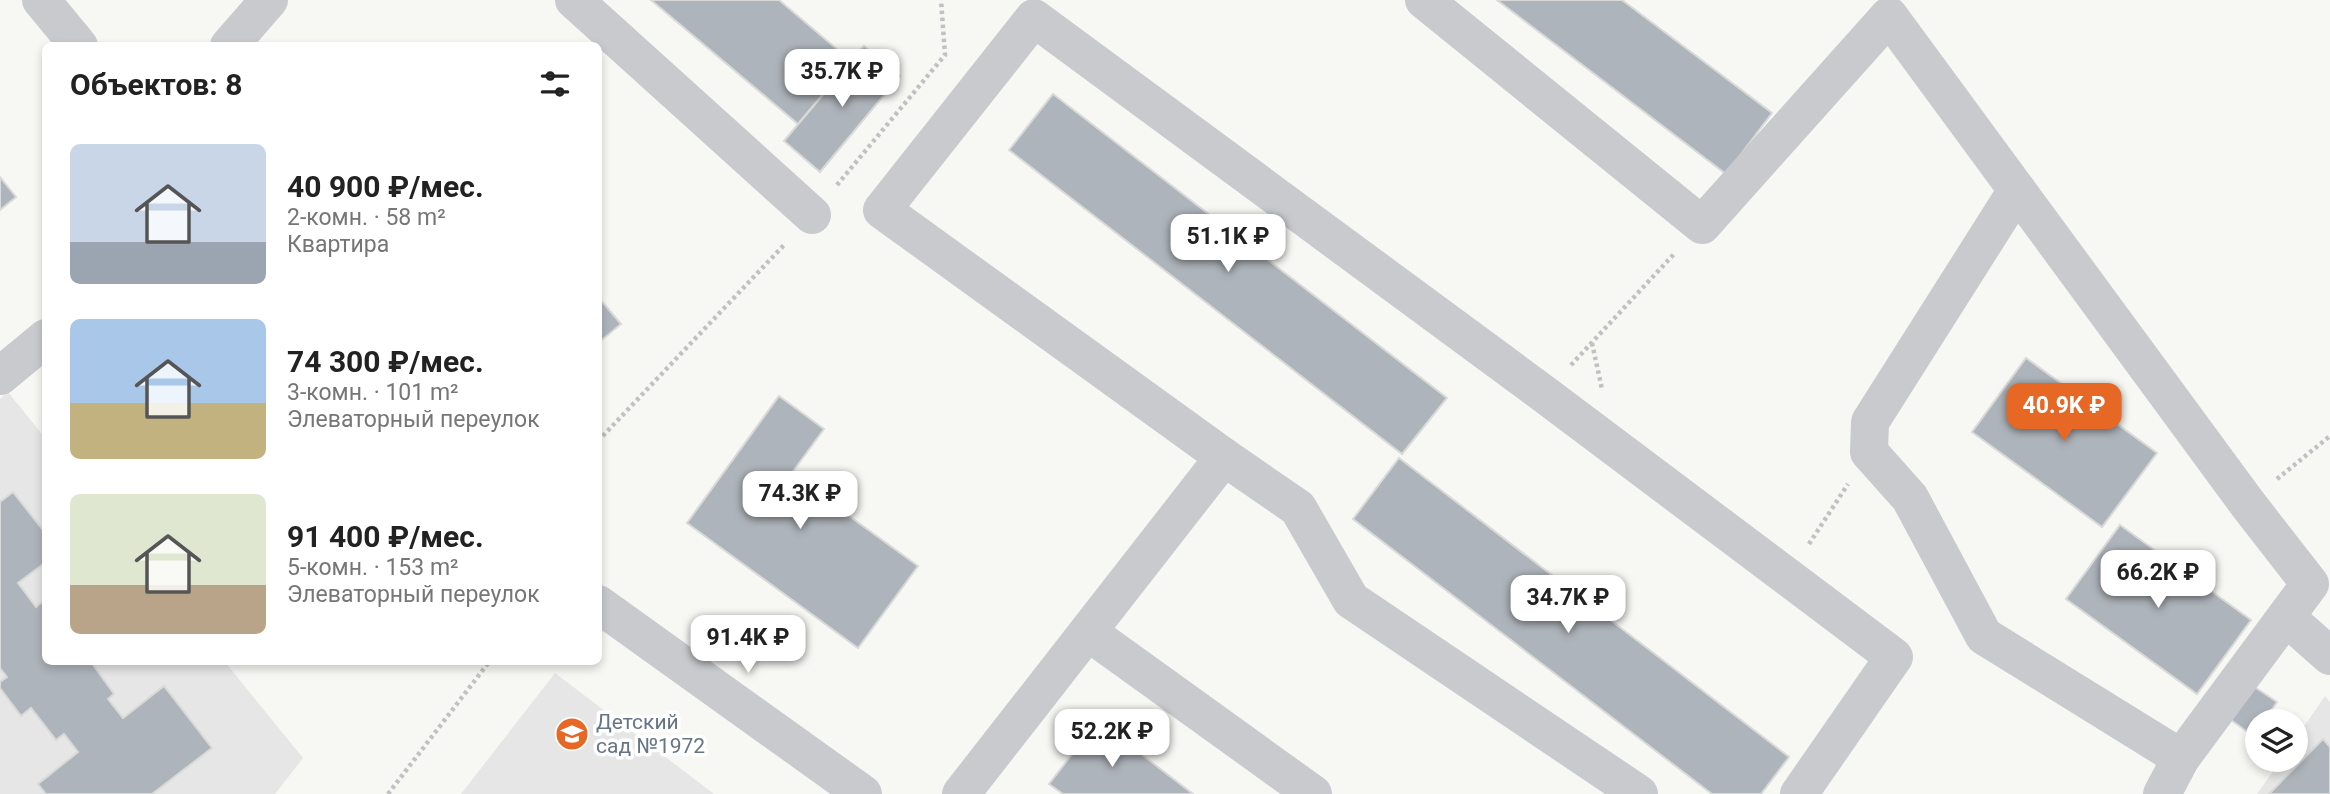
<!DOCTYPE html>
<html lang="ru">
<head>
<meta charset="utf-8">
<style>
  :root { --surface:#fff; --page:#f6f6f6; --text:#222; --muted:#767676; --accent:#e76825 }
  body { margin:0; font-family:Roboto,sans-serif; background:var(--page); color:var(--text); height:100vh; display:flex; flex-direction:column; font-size:26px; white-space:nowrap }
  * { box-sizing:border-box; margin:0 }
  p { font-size:23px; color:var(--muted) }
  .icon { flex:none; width:38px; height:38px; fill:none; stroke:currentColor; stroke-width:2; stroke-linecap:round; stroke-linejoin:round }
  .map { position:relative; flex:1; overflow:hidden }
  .drawer { position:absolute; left:42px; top:42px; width:560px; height:623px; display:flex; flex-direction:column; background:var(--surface); border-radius:10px; box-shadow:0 4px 10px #0003 }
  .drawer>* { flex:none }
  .tools { position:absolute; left:2245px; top:709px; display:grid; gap:14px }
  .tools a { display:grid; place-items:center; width:63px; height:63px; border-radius:50%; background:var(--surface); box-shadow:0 4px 10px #0003; font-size:35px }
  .price { position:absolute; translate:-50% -60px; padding:0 16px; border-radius:14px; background:#fff; color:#222; font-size:23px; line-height:46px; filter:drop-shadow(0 2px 4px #0008) }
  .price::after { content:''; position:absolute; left:50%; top:42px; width:21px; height:16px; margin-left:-10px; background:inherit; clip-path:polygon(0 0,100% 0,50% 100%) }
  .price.selected { background:var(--accent); color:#fff }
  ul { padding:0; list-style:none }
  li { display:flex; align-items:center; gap:21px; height:175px; padding:0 28px }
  li span { display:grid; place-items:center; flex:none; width:196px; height:140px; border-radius:10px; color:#555 }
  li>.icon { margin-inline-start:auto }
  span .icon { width:84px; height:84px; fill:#fffc; stroke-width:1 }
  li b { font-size:30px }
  h2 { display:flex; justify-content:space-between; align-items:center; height:84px; padding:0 28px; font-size:30px }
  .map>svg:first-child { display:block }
  .built { fill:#e5e6e5 }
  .building { fill:#aeb4bb; stroke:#d9d9d7; stroke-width:2 }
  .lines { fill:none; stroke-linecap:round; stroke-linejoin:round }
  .path { stroke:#bfc1c3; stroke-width:4.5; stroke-dasharray:3.5 3.5; stroke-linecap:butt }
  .minor { stroke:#c8cace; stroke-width:38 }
  .labels { text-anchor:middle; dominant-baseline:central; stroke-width:7; stroke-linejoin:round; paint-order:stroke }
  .poi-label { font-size:21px; fill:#667486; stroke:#fff; text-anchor:start }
</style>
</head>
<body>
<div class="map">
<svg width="2330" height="794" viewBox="0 0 2330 794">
  <rect width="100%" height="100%" fill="#f7f7f4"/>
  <g class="built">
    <polygon points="8,392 45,438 46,662 225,662 303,758 275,794 0,794 0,399"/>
    <polygon points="555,673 714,794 461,794"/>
    <polygon points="2325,696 2330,702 2330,794 2257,794 2281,760 2296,760 2296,738"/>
  </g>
  <g class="building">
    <polygon points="651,0 779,0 851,61 798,124"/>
    <polygon points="1497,0 1622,0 1772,113 1726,174"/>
    <polygon points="864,46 900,76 820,172 784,141"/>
    <polygon points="1053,94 1447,398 1402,454 1009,150"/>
    <polygon points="0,177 16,197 0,210"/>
    <polygon points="598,297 621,324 598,343"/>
    <polygon points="2026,358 2157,453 2102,527 1972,432"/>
    <polygon points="779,396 824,429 791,474 918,566 858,648 687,523"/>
    <polygon points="1399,458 1789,757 1761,794 1712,794 1353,519"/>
    <polygon points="13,492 46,534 46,562 18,583 36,607 42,602 46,606 46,662 91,662 114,694 108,699 123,718 164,686 212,748 152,794 46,794 38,784 78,752 64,734 56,740 31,708 21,716 0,688 0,682 7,677 0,668 0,502"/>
    <polygon points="2120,525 2251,620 2197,694 2066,599"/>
    <polygon points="2250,684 2277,702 2264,721 2258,721 2258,730 2253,736 2227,717"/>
    <polygon points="1098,721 1193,794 1063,794 1049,784"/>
    <polygon points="2323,739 2330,747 2330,794 2269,794"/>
  </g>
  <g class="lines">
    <g class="path">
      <polyline points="837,185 945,55 941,0"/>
      <polyline points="1592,343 1602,389"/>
      <polyline points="1571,365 1674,254"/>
      <polyline points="598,441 785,244"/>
      <polyline points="2277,479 2330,436"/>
      <polyline points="1809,544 1848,484"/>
      <polyline points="388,794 489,662"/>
    </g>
    <g class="minor">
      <polyline points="41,0 79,46"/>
      <polyline points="574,0 812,215"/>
      <polyline points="1424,0 1702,225 1889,16 2247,503 2310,584 2181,758 2162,794"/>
      <polyline points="229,46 269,0"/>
      <polyline points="2017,190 1870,422 1869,452 1910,498 1984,636 2181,758"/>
      <polyline points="0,376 46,338"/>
      <polyline points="1224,457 882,210 1034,18 1544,394 1894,657 1799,794"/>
      <polyline points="598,604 863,794"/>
      <polyline points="2286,617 2330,656"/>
      <polyline points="1088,632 1313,794"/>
      <polyline points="961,794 1224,457 1298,508 1351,600 1639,794"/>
    </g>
  </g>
  <defs>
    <symbol id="school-disc" viewBox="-11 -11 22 22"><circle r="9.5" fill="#e76825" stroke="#fff"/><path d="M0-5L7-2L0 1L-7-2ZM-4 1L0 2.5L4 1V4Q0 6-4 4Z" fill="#fff"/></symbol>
  </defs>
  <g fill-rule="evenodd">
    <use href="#school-disc" x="553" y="715" width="38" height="38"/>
  </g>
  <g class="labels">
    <g class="poi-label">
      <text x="596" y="722">Детский<tspan x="596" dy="24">сад №1972</tspan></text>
    </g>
  </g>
</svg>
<div class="tools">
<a><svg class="icon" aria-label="layers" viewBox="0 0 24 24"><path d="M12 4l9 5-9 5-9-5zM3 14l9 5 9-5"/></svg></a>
</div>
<b class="price" style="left:842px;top:109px">35.7K ₽</b>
<b class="price" style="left:1228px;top:274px">51.1K ₽</b>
<b class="price selected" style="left:2064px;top:443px">40.9K ₽</b>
<b class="price" style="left:800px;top:531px">74.3K ₽</b>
<b class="price" style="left:2158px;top:610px">66.2K ₽</b>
<b class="price" style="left:1568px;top:635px">34.7K ₽</b>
<b class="price" style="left:748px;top:675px">91.4K ₽</b>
<b class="price" style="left:1112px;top:769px">52.2K ₽</b>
<section class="drawer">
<h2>Объектов: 8<svg class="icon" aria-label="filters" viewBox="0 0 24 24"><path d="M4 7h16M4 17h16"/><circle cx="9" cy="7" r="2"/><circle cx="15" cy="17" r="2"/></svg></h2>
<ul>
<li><span style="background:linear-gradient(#c9d6e8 70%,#9aa5b1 0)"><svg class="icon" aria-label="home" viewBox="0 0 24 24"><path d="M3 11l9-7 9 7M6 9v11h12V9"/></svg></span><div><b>40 900 ₽/мес.</b><p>2-комн. · 58 m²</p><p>Квартира</p></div></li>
<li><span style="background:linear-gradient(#a9c7e8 60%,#c2b280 0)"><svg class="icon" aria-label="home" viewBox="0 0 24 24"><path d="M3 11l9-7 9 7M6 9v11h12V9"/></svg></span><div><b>74 300 ₽/мес.</b><p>3-комн. · 101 m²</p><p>Элеваторный переулок</p></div></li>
<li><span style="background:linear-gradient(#dfe7d0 65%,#b9a48a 0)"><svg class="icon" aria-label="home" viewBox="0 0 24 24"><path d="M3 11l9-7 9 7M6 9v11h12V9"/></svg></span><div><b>91 400 ₽/мес.</b><p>5-комн. · 153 m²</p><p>Элеваторный переулок</p></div></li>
</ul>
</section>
</div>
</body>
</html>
